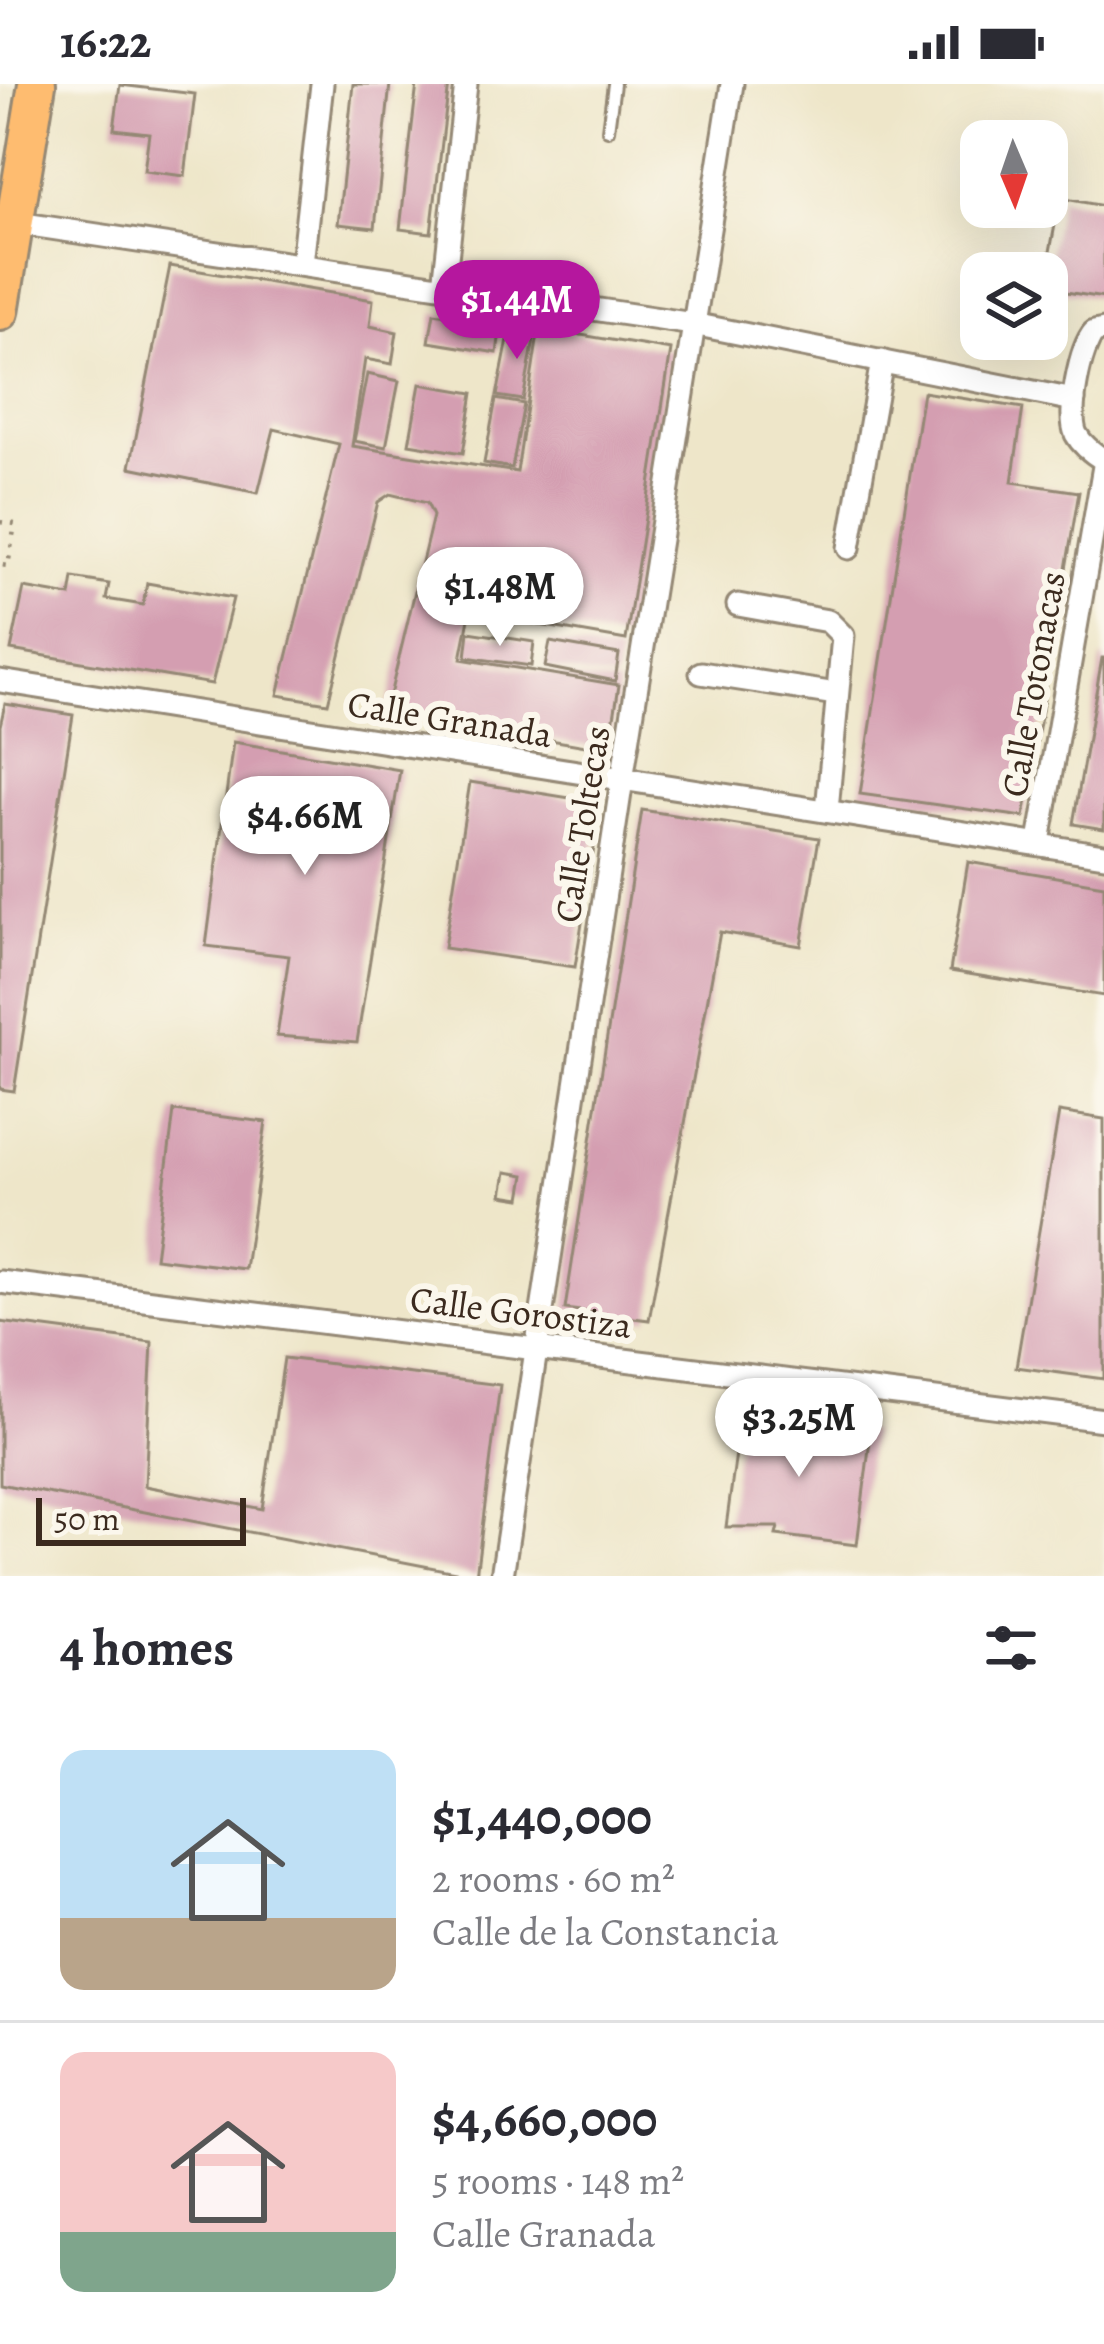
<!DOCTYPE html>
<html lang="en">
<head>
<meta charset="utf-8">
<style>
  :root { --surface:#fff; --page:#f2f2f3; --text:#2b2b33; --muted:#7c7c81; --line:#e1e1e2; --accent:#b5179e }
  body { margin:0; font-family:Alegreya,serif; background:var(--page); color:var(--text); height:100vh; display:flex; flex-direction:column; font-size:45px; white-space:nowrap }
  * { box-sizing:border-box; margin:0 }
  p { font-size:39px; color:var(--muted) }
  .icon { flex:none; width:66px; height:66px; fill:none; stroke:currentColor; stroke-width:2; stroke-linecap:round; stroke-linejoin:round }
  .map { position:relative; height:1492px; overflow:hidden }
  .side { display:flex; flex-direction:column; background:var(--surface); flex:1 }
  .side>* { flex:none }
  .needle { width:78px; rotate:178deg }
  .tools { position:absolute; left:960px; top:36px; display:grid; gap:24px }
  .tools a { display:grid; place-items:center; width:108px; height:108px; border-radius:24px; background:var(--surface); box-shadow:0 12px 48px #0002; font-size:60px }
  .scale { position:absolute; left:36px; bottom:30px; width:210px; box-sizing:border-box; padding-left:12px; border:6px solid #3b2a1e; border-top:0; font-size:33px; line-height:42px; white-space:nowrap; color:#3b2a1e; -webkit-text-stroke:9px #fbf7ec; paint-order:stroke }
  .price { position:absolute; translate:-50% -102px; padding:0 27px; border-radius:42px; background:#fff; color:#222; font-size:39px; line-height:78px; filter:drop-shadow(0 3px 6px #0008) }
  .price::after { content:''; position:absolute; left:50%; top:72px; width:36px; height:27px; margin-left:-18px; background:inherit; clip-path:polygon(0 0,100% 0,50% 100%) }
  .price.on { background:var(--accent); color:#fff }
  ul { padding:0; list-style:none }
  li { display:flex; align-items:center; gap:36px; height:300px; padding:0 60px }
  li+li { border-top:3px solid var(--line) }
  li span { display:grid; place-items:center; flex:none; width:336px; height:240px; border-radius:24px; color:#555 }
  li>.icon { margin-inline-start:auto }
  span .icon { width:144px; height:144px; fill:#fffc; stroke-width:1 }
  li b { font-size:51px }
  h2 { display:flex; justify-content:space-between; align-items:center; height:144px; padding:0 60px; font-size:51px }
  .status { display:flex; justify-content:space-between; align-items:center; height:84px; padding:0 60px; background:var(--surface); direction:ltr }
  .status svg { height:33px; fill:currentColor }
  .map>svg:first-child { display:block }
  .building { fill:#d49eb1 }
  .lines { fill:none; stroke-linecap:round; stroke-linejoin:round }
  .lane-casing { stroke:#948874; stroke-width:16 }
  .street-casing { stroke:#948874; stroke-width:27 }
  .primary-casing { stroke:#948874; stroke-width:42 }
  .path { stroke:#948874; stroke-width:4.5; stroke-dasharray:3 9; stroke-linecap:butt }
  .lane { stroke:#fff; stroke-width:10 }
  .street { stroke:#fff; stroke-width:21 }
  .primary { stroke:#febc70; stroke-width:36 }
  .labels { text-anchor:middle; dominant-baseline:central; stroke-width:12; stroke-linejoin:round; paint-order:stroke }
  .street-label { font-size:36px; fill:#3b2a1e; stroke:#fbf7ec }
</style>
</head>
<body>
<div class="status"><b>16:22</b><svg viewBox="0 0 49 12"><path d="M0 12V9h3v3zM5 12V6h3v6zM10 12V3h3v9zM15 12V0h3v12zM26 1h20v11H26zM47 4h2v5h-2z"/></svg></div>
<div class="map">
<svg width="1104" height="1492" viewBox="0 0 1104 1492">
  <rect width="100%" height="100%" fill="#fbf7ec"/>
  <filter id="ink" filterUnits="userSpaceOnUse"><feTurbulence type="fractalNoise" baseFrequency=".00833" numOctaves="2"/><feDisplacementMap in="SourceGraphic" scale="24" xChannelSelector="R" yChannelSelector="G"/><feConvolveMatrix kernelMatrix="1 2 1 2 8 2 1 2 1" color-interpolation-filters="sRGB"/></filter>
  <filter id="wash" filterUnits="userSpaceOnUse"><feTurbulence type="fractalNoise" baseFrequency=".004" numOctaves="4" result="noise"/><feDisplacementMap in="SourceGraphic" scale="48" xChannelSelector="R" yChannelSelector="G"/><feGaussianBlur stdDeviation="2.7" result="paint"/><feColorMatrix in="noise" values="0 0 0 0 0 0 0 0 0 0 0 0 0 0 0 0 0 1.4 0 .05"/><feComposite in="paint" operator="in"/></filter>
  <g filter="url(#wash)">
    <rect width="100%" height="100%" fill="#eee6c9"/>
    <g id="blocks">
      <g class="building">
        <polygon points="353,0 390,0 375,144 338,140"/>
        <polygon points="417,0 449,0 431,149 400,145"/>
        <polygon points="120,1 195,10 185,92 144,87 149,49 114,45"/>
        <polygon points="1060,114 1104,122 1104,214 1047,205 1046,189"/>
        <polygon points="170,182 373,216 370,242 397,248 392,280 365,275 352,362 517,388 539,244 671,266 626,556 470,529 461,575 619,601 609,666 386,628 433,432 427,419 390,410 378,418 328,619 278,611 339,360 274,345 258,409 130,383"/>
        <polygon points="434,229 501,240 497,269 429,258"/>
        <polygon points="511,240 536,245 523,316 497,312"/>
        <polygon points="367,290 399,297 386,363 354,357"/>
        <polygon points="420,300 473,309 463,369 409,360"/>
        <polygon points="923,308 1023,324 1012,398 1079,408 1024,733 860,710"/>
        <polygon points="496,315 524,320 512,384 484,379"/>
        <polygon points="73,494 109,500 106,515 143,521 147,499 233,514 212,600 11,566 24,504 70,512"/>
        <polygon points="469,548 534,558 531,582 466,573"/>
        <polygon points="550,558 619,570 615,597 545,583"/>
        <polygon points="1102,574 1104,574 1104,745 1073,740"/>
        <polygon points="5,620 73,631 14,1007 0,1005 0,642"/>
        <polygon points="233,658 400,686 357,958 277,952 289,872 206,862"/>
        <polygon points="470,698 601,719 575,883 444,864"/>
        <polygon points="642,726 819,754 801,862 720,848 649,1236 565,1225"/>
        <polygon points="968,778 1104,801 1104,912 950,887"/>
        <polygon points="174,1027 266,1038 245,1185 155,1174"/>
        <polygon points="1059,1028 1104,1035 1104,1295 1016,1283"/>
        <polygon points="506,1088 525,1091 521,1114 502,1111"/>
        <polygon points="0,1238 152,1258 145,1402 262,1425 284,1274 500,1301 476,1492 0,1400"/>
        <polygon points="741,1332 871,1348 857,1461 776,1451 778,1443 726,1443"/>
      </g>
    </g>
  </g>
  <g filter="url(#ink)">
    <use href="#blocks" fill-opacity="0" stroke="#948874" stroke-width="3"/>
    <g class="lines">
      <defs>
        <polyline id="lane" points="608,46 614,0"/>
        <g id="street">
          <polyline points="17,139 693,240 1074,316"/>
          <polyline points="302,180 322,0"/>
          <polyline points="444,202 466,0"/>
          <path d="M1104 246 1094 248C1080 264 1067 330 1076 350 1082 361 1094 370 1104 376"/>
          <polyline points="849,464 882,277"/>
          <polyline points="738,521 828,537 843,552 827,726"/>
          <polyline points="701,589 836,610"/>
          <polyline points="0,597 1104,771"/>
          <polyline points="1039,758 1104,382"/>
          <polyline points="0,1198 1104,1336"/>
          <polyline points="502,1492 622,696 732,0"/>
        </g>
        <polyline id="primary" points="0,228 37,0"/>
      </defs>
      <use href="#lane" class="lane-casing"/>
      <use href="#street" class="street-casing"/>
      <use href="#primary" class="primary-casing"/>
      <polyline class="path" points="0,438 15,440 8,482 0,481"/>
      <use href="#lane" class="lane"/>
      <use href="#street" class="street"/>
      <use href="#primary" class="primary"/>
    </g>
  </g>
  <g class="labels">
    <g class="street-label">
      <text transform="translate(1033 600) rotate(-80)">Calle Totonacas</text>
      <text transform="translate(450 635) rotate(9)">Calle Granada</text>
      <text transform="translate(582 740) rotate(-81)">Calle Toltecas</text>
      <text transform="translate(521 1228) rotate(7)">Calle Gorostiza</text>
    </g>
  </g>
</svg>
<div class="tools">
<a><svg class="needle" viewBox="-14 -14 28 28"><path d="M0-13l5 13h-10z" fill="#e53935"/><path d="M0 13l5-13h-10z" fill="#7c7c81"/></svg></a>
<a><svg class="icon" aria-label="layers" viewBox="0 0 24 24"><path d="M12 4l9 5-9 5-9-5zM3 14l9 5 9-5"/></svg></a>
</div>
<div class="scale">50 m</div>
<b class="price on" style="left:517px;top:278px">$1.44M</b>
<b class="price" style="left:500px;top:565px">$1.48M</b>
<b class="price" style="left:305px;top:794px">$4.66M</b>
<b class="price" style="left:799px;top:1396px">$3.25M</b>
</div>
<section class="side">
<h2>4 homes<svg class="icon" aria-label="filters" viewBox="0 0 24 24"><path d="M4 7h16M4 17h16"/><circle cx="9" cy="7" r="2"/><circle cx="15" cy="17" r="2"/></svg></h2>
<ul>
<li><span style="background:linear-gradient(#bfe0f5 70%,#b9a48a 0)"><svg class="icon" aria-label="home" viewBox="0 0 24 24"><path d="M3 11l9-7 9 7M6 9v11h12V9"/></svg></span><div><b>$1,440,000</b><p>2 rooms · 60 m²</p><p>Calle de la Constancia</p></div></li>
<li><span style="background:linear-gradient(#f6c9c9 75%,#7fa58c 0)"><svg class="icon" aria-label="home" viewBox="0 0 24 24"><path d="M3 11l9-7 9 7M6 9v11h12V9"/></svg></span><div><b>$4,660,000</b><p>5 rooms · 148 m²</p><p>Calle Granada</p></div></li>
</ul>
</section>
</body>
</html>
